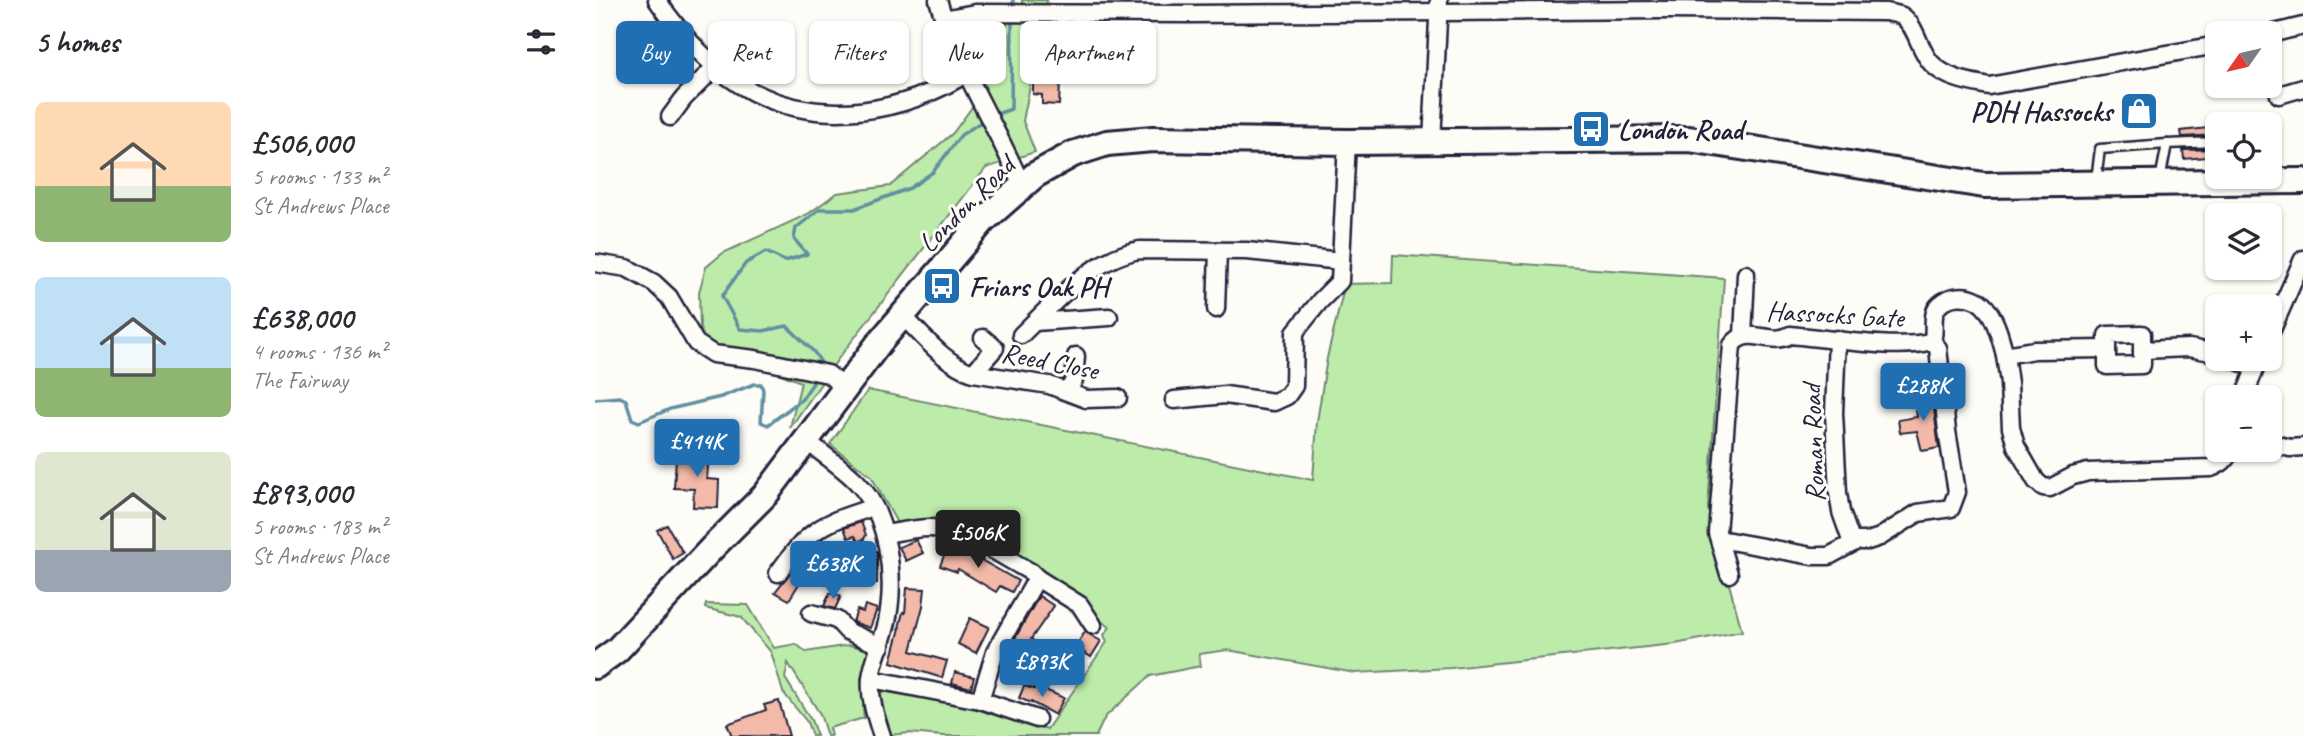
<!DOCTYPE html>
<html lang="en">
<head>
<meta charset="utf-8">
<style>
  :root { --surface:#fff; --page:#f7f7f7; --text:#2b2b33; --muted:#7c7c81; --accent:#1f6fb2 }
  body { margin:0; font-family:Caveat,sans-serif; background:var(--page); color:var(--text); height:100vh; display:flex; flex-direction:column; font-size:26px; white-space:nowrap }
  * { box-sizing:border-box; margin:0 }
  p { font-size:23px; color:var(--muted) }
  .icon { flex:none; width:38px; height:38px; fill:none; stroke:currentColor; stroke-width:2; stroke-linecap:round; stroke-linejoin:round }
  .map { position:relative; flex:1; overflow:hidden }
  .details { display:flex; flex-direction:column; background:var(--surface); width:595px }
  .details>* { flex:none }
  .guide { position:absolute; left:21px; top:21px; width:665px; height:63px; display:flex; gap:14px }
  .needle { width:46px; rotate:236deg }
  .buttons { position:absolute; left:1610px; top:21px; display:grid; gap:14px }
  .buttons a { display:grid; place-items:center; width:77px; height:77px; border-radius:10px; background:var(--surface); box-shadow:0 2px 5px #0004; font-size:35px }
  .price { position:absolute; translate:-50% -60px; padding:0 16px; border-radius:7px; background:var(--accent); color:#fff; font-size:23px; line-height:46px; filter:drop-shadow(0 2px 4px #0008) }
  .price::after { content:''; position:absolute; left:50%; top:42px; width:21px; height:16px; margin-left:-10px; background:inherit; clip-path:polygon(0 0,100% 0,50% 100%) }
  .price.on { background:#222; color:#fff }
  ul { padding:0; list-style:none }
  li { display:flex; align-items:center; gap:21px; height:175px; padding:0 35px }
  li span { display:grid; place-items:center; flex:none; width:196px; height:140px; border-radius:10px; color:#555 }
  li>.icon { margin-inline-start:auto }
  span .icon { width:84px; height:84px; fill:#fffc; stroke-width:1 }
  li b { font-size:30px }
  h2 { display:flex; justify-content:space-between; align-items:center; height:84px; padding:0 35px; font-size:30px }
  .tag { padding:0 24px; border-radius:10px; background:var(--surface); box-shadow:0 2px 5px #0004; font-size:24px; line-height:63px }
  .tag.on { background:var(--accent); color:#fff }
  main { display:flex; flex:1; min-height:0 }
  .map>svg:first-child { display:block }
  .green { fill:#bdecaa; stroke:#708772; stroke-width:2 }
  .lines { fill:none; stroke-linecap:round; stroke-linejoin:round }
  .stream { stroke:#6090a0; stroke-width:3.5 }
  .building { fill:#f3baa9; stroke:#22223b; stroke-width:2 }
  .service-casing { stroke:#22223b; stroke-width:13 }
  .minor-casing { stroke:#22223b; stroke-width:21 }
  .primary-casing { stroke:#22223b; stroke-width:30 }
  .service { stroke:#fdfcf7; stroke-width:8 }
  .minor { stroke:#fdfcf7; stroke-width:16 }
  .primary { stroke:#fdfcf7; stroke-width:24 }
  .labels { text-anchor:middle; dominant-baseline:central; stroke-width:6; stroke-linejoin:round; paint-order:stroke }
  .poi-label { font-size:28px; font-weight:bold; fill:#22223b; stroke:#fdfcf7; text-anchor:start }
  .street-label { font-size:28px; fill:#22223b; stroke:#fdfcf7 }
</style>
</head>
<body>
<main>
<section class="details">
<h2>5 homes<svg class="icon" aria-label="filters" viewBox="0 0 24 24"><path d="M4 7h16M4 17h16"/><circle cx="9" cy="7" r="2"/><circle cx="15" cy="17" r="2"/></svg></h2>
<ul>
<li><span style="background:linear-gradient(#ffd9b3 60%,#8fb573 0)"><svg class="icon" aria-label="home" viewBox="0 0 24 24"><path d="M3 11l9-7 9 7M6 9v11h12V9"/></svg></span><div><b>£506,000</b><p>5 rooms · 133 m²</p><p>St Andrews Place</p></div></li>
<li><span style="background:linear-gradient(#bfe0f5 65%,#8fb573 0)"><svg class="icon" aria-label="home" viewBox="0 0 24 24"><path d="M3 11l9-7 9 7M6 9v11h12V9"/></svg></span><div><b>£638,000</b><p>4 rooms · 136 m²</p><p>The Fairway</p></div></li>
<li><span style="background:linear-gradient(#dfe7d0 70%,#9aa5b1 0)"><svg class="icon" aria-label="home" viewBox="0 0 24 24"><path d="M3 11l9-7 9 7M6 9v11h12V9"/></svg></span><div><b>£893,000</b><p>5 rooms · 183 m²</p><p>St Andrews Place</p></div></li>
</ul>
</section>
<div class="map">
<svg width="1708" height="736" viewBox="0 0 1708 736">
  <rect width="100%" height="100%" fill="#fdfcf7"/>
  <filter id="ink" filterUnits="userSpaceOnUse"><feTurbulence type="fractalNoise" baseFrequency=".0143" numOctaves="2"/><feDisplacementMap in="SourceGraphic" scale="14" xChannelSelector="R" yChannelSelector="G"/><feConvolveMatrix kernelMatrix="1 2 1 2 8 2 1 2 1" color-interpolation-filters="sRGB"/></filter>
  <g filter="url(#ink)">
    <g class="green">
      <polygon points="427,0 452,0 428,121 440,152 391,168 243,359 195,428 206,382 173,369 114,357 105,328 104,292 111,267 128,253 213,214 242,193 295,186 358,133 391,88 381,67 427,4"/>
      <polygon points="798,255 1129,278 1113,508 1147,631 1080,644 856,668 760,673 633,650 604,654 606,666 555,676 510,717 501,736 348,736 314,733 295,735 287,714 285,691 389,707 452,729 512,642 509,635 515,627 501,618 489,599 358,520 302,523 276,476 235,444 273,390 718,480 722,422 732,358 750,284 797,283"/>
      <polygon points="111,604 153,605 179,648 201,644 211,652 254,645 275,650 268,708 269,718 234,728 236,736 232,736 225,714 193,663 190,678 216,720 222,736 217,736 212,722 188,692 176,652 146,617 110,608"/>
    </g>
    <g class="lines">
      <g class="stream">
        <polyline points="418,2 418,0"/>
        <polyline points="399,115 416,109 417,24"/>
        <polyline points="228,368 229,367 219,352 192,326 168,331 145,329 127,296 151,263 171,252 190,261 212,254 199,239 201,228 225,209 259,209 315,188 338,172 366,135 389,120"/>
        <polyline points="0,399 25,397 31,400 37,419 44,422 75,409 126,397 159,384 166,384 168,390 166,422 173,425 207,399 222,377"/>
      </g>
    </g>
    <g class="building">
      <polygon points="438,81 465,82 464,105 447,104 447,95 438,94"/>
      <polygon points="1622,127 1622,135 1587,137 1586,131"/>
      <polygon points="1622,149 1622,156 1589,159 1588,150"/>
      <polygon points="1337,394 1344,448 1327,451 1322,431 1305,433 1303,420 1322,417 1319,396"/>
      <polygon points="88,451 114,453 112,479 124,480 123,508 98,507 99,489 79,488 81,458 88,459"/>
      <polygon points="266,522 271,535 269,539 263,542 260,536 253,538 249,528"/>
      <polygon points="72,525 88,553 78,559 62,530"/>
      <polygon points="227,540 237,553 226,558 218,547"/>
      <polygon points="321,540 328,553 311,561 304,547"/>
      <polygon points="352,548 377,555 423,581 417,592 405,586 401,592 363,569 362,572 345,566"/>
      <polygon points="279,549 282,552 282,583 270,583"/>
      <polygon points="204,562 228,562 217,571 209,581 207,579 194,600 180,592"/>
      <polygon points="312,588 330,589 328,606 316,651 352,661 347,678 296,662 305,628 304,628 308,612 310,613"/>
      <polygon points="235,593 246,596 240,609 229,606"/>
      <polygon points="444,596 459,606 436,639 439,641 432,657 414,649"/>
      <polygon points="270,605 282,609 275,628 258,622 262,610 268,612"/>
      <polygon points="375,618 394,627 381,653 363,644"/>
      <polygon points="490,632 506,641 496,657 480,647"/>
      <polygon points="360,672 379,677 376,688 357,683"/>
      <polygon points="429,686 439,689 441,686 469,698 460,715 436,702 436,703 424,698"/>
      <polygon points="184,701 194,736 137,736 132,724 171,710 169,705"/>
    </g>
    <g class="lines">
      <defs>
        <g id="service">
          <polyline points="463,69 467,13"/>
          <polyline points="1501,180 1505,149 1572,144"/>
          <polyline points="1565,180 1572,144 1622,142"/>
        </g>
        <g id="minor">
          <path d="M62 0C86 35 120 73 158 92 227 127 308 113 372 73"/>
          <path d="M343 0C362 66 400 123 427 186"/>
          <path d="M348 19 380 13 598 14 1073 10 1291 12C1295 13 1303 14 1307 16 1322 26 1324 51 1337 64 1352 79 1374 82 1394 86L1622 45"/>
          <polyline points="1675,34 1708,26"/>
          <polyline points="1684,95 1708,88"/>
          <polyline points="75,117 89,98 121,66"/>
          <polyline points="837,142 844,0"/>
          <polyline points="0,263 32,268 59,283 74,297 101,343 118,354 160,359 233,374 250,388"/>
          <polyline points="621,309 623,251"/>
          <path d="M307 315C328 336 350 364 378 373L400 348 388 338"/>
          <polyline points="440,322 514,317"/>
          <polygon points="1547,334 1547,365 1512,366 1512,335"/>
          <polyline points="1675,334 1708,259"/>
          <path d="M426 335C460 302 497 258 545 250L652 251 746 261 752 142"/>
          <polyline points="1148,336 1151,274"/>
          <polyline points="1242,339 1239,413 1243,493 1246,512 1257,543"/>
          <polyline points="1547,350 1594,348 1622,353"/>
          <path d="M1410 355 1414 383 1416 428 1421 446 1441 481 1448 487 1455 488 1478 476 1493 472 1616 468C1626 464 1632 460 1635 450"/>
          <polyline points="1637,359 1660,368"/>
          <polyline points="378,373 454,385 491,399 523,398"/>
          <polyline points="473,391 479,380 481,356"/>
          <polyline points="1649,397 1664,359"/>
          <polyline points="579,400 630,395 679,402 692,396 699,386 700,332 725,301 745,281 746,261"/>
          <path d="M211 440C227 454 246 466 261 481 294 514 301 578 292 622 288 641 278 660 276 678 274 698 281 718 287 736"/>
          <polyline points="1675,443 1695,448 1708,447"/>
          <polyline points="1124,539 1217,556 1234,556 1262,541 1273,541 1285,537 1323,513 1356,508 1362,492 1352,431 1343,348 1337,341"/>
          <path d="M183 573C194 558 205 542 221 531 238 519 259 514 278 507"/>
          <path d="M1134 574 1122 533 1137 345C1153 324 1175 347 1195 335 1230 338 1306 351 1337 341 1341 331 1336 319 1341 309 1345 303 1353 298 1359 297 1395 291 1403 329 1410 355L1439 350 1512 349"/>
          <polyline points="442,578 485,605 498,625"/>
          <polyline points="216,613 242,620 252,631 286,646"/>
          <path d="M276 679 385 700 400 652 442 578 436 572C412 559 377 535 351 530 331 525 310 531 290 534"/>
          <polyline points="385,700 442,719"/>
        </g>
        <polyline id="primary" points="0,666 22,650 118,547 171,494 284,343 388,221 440,175 478,154 512,143 558,139 752,142 1094,139 1389,185 1708,181"/>
      </defs>
      <use href="#service" class="service-casing"/>
      <use href="#minor" class="minor-casing"/>
      <use href="#primary" class="primary-casing"/>
      <use href="#service" class="service"/>
      <use href="#minor" class="minor"/>
      <use href="#primary" class="primary"/>
    </g>
  </g>
  <defs>
    <symbol id="shop-square" viewBox="-11 -11 22 22"><rect x="-9" y="-9" width="18" height="18" rx="4" fill="#1f6fb2" stroke="#fdfcf7"/><path d="M-5-2.5h2.3a2.7 3.5 0 0 1 5.4 0H5L5.5 6h-11ZM-1.5-2.5h3a1.5 2.3 0 0 0-3 0Z" fill="#fff"/></symbol>
    <symbol id="bus-square" viewBox="-11 -11 22 22"><rect x="-9" y="-9" width="18" height="18" rx="4" fill="#1f6fb2" stroke="#fdfcf7"/><path d="M-5-6H5V4H4V6H2V4H-2V6H-4V4H-5ZM-3.5-4V0h7V-4ZM-3.5 1.2v1.5H-2V1.2ZM2 1.2v1.5H3.5V1.2Z" fill="#fff"/></symbol>
  </defs>
  <g fill-rule="evenodd">
    <use href="#shop-square" x="1522" y="89" width="44" height="44"/>
    <use href="#bus-square" x="974" y="107" width="44" height="44"/>
    <use href="#bus-square" x="325" y="264" width="44" height="44"/>
  </g>
  <g class="labels">
    <g class="poi-label">
      <text x="1517" y="111" text-anchor="end">PDH Hassocks</text>
      <text x="1023" y="129">London Road</text>
      <text x="374" y="286">Friars Oak PH</text>
    </g>
    <g class="street-label">
      <text transform="translate(371 204) rotate(-45)">London Road</text>
      <text transform="translate(1240 314) rotate(3)">Hassocks Gate</text>
      <text transform="translate(455 361) rotate(11)">Reed Close</text>
      <text transform="translate(1218 443) rotate(-92)">Roman Road</text>
    </g>
  </g>
</svg>
<div class="buttons">
<a><svg class="needle" viewBox="-14 -14 28 28"><path d="M0-13l5 13h-10z" fill="#e53935"/><path d="M0 13l5-13h-10z" fill="#7c7c81"/></svg></a>
<a><svg class="icon" aria-label="locate" viewBox="0 0 24 24"><circle cx="12" cy="12" r="6"/><path d="M12 2v4M12 18v4M2 12h4M18 12h4"/></svg></a>
<a><svg class="icon" aria-label="layers" viewBox="0 0 24 24"><path d="M12 4l9 5-9 5-9-5zM3 14l9 5 9-5"/></svg></a>
<a>+</a>
<a>−</a>
</div>
<b class="price" style="left:1328px;top:423px">£288K</b>
<b class="price" style="left:102px;top:479px">£414K</b>
<b class="price on" style="left:383px;top:570px">£506K</b>
<b class="price" style="left:238px;top:601px">£638K</b>
<b class="price" style="left:447px;top:699px">£893K</b>
<div class="guide">
<a class="tag on">Buy</a>
<a class="tag">Rent</a>
<a class="tag">Filters</a>
<a class="tag">New</a>
<a class="tag">Apartment</a>
</div>
</div>
</main>
</body>
</html>
